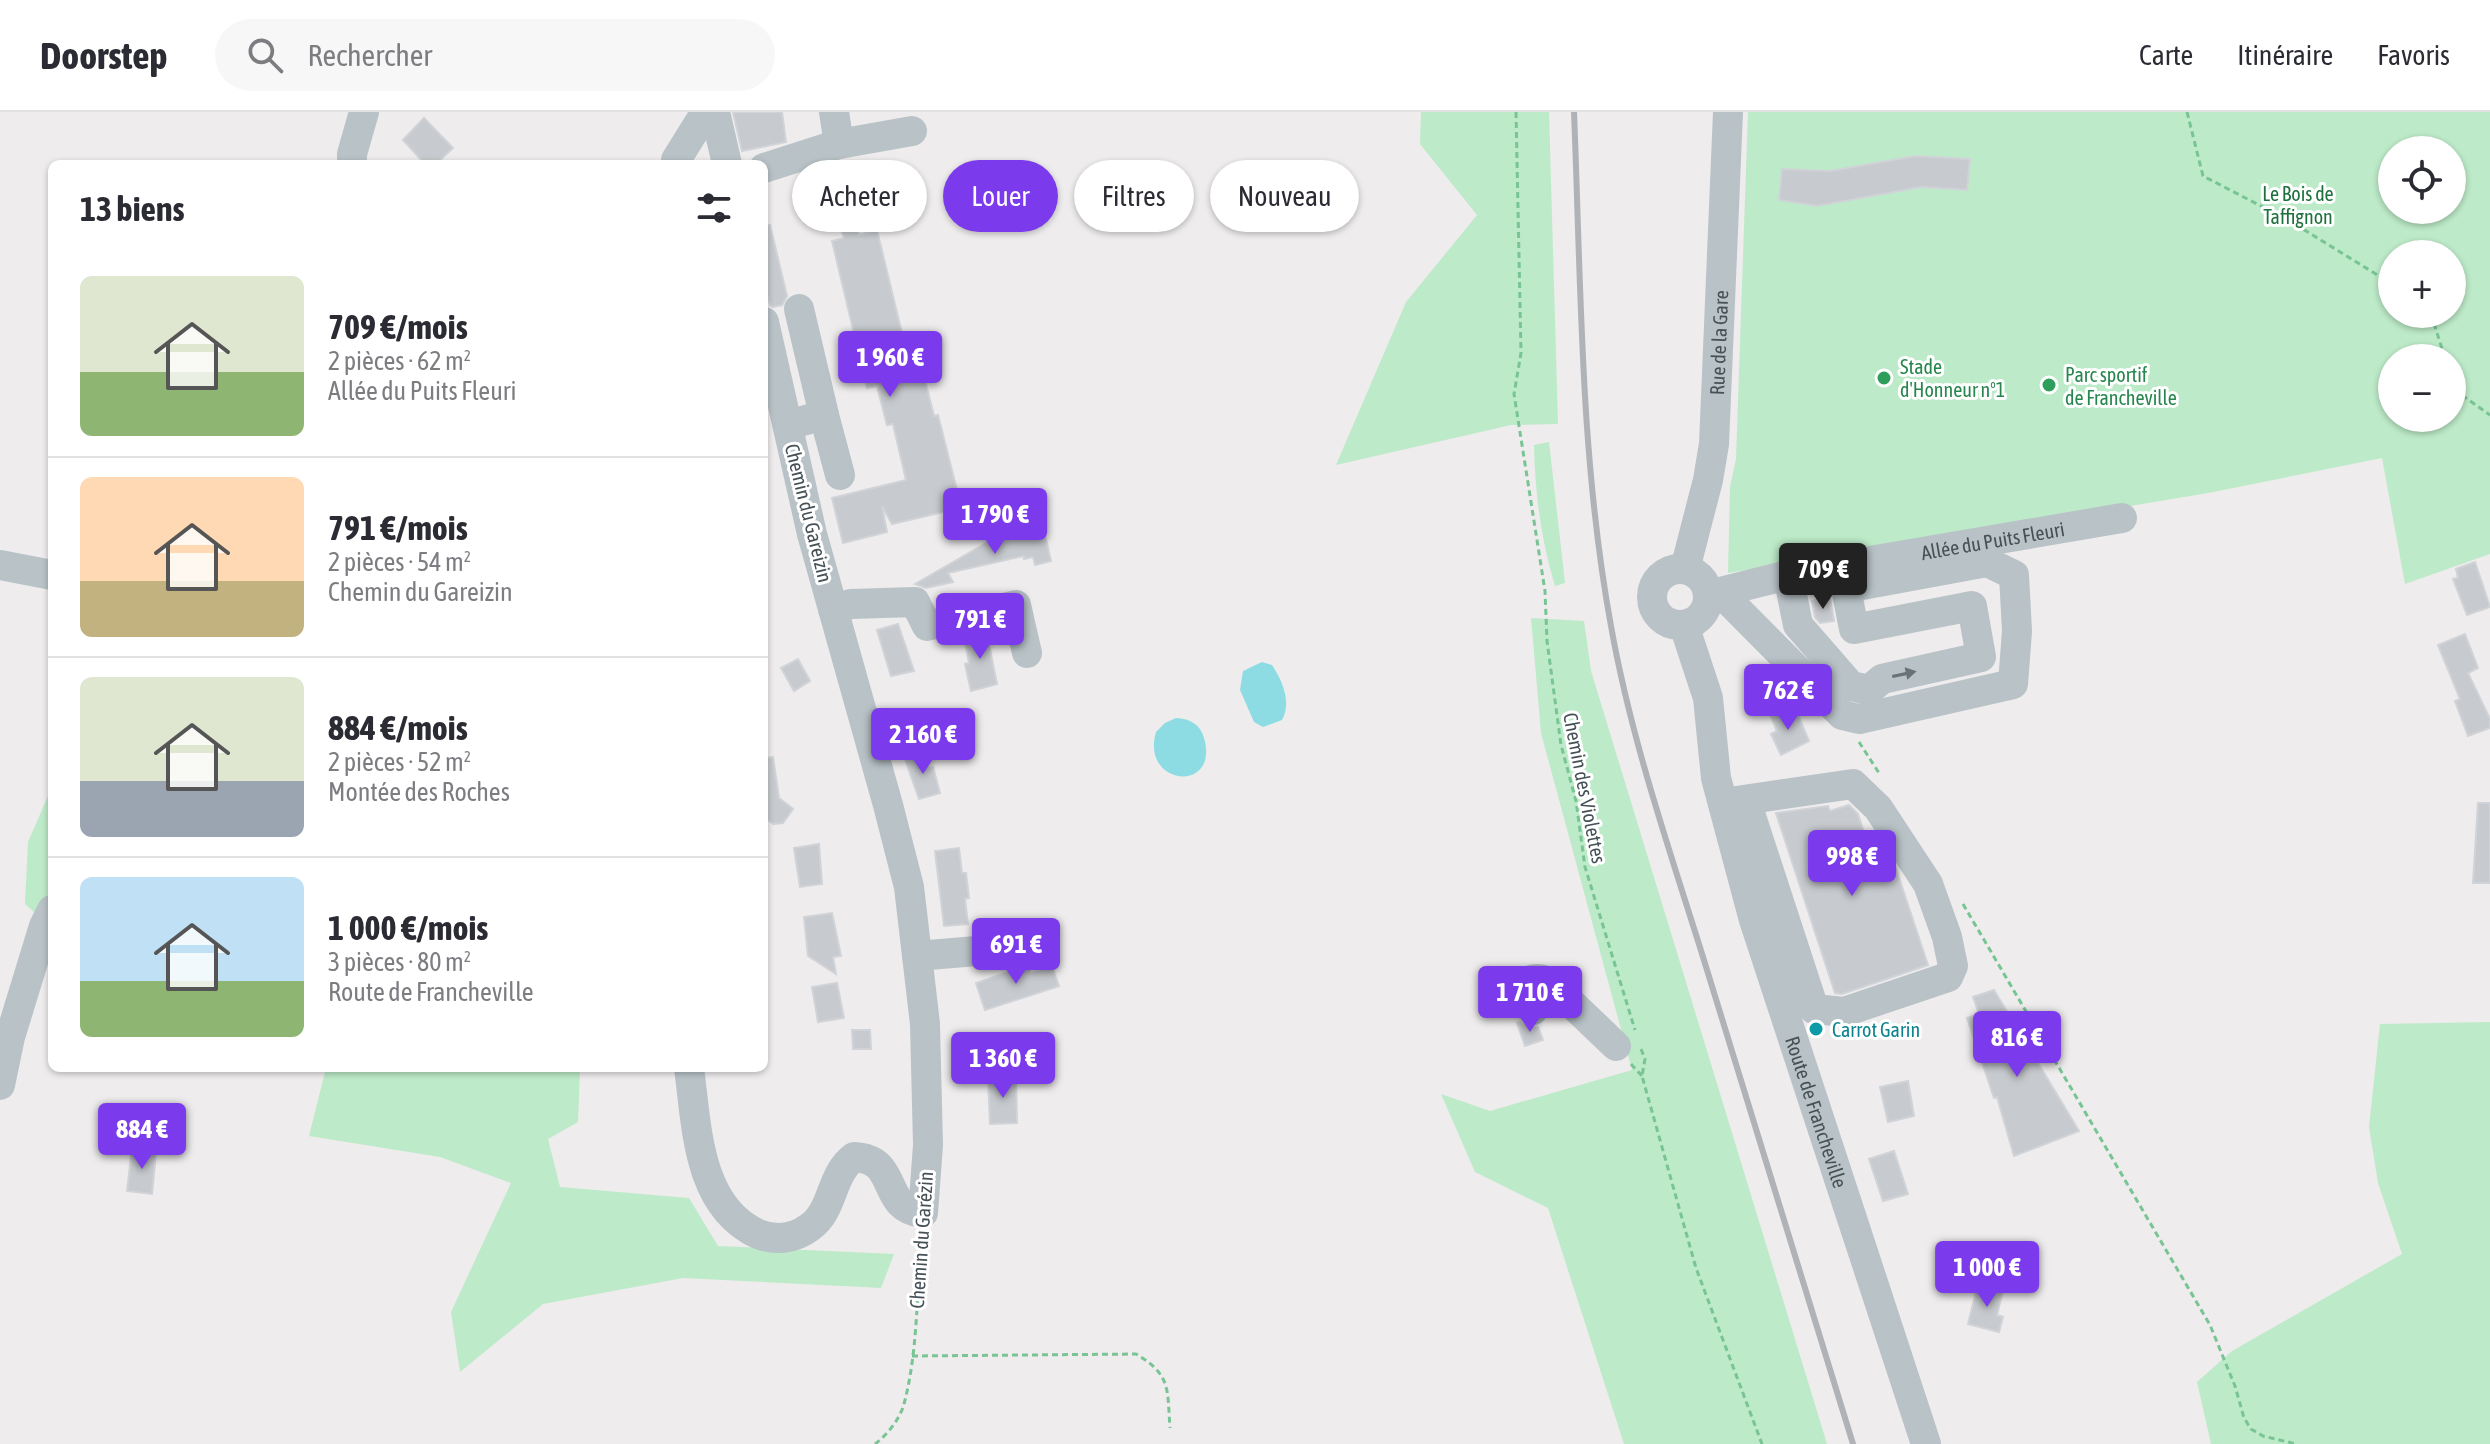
<!DOCTYPE html>
<html lang="fr">
<head>
<meta charset="utf-8">
<style>
  :root { --surface:#fff; --page:#f7f7f7; --text:#2b2b33; --muted:#7c7c81; --line:#e1e1e2; --accent:#7c3aed }
  body { margin:0; font-family:"Asap Condensed",sans-serif; background:var(--page); color:var(--text); height:100vh; display:flex; flex-direction:column; font-size:30px; white-space:nowrap }
  * { box-sizing:border-box; margin:0 }
  p { font-size:26px; color:var(--muted) }
  .icon { flex:none; width:44px; height:44px; fill:none; stroke:currentColor; stroke-width:2; stroke-linecap:round; stroke-linejoin:round }
  .map { position:relative; flex:1; overflow:hidden }
  .sheet { position:absolute; left:48px; top:48px; width:720px; height:912px; display:flex; flex-direction:column; background:var(--surface); border-radius:12px; box-shadow:0 2px 6px #0004 }
  .sheet>* { flex:none }
  .guide { position:absolute; left:792px; top:48px; width:760px; height:72px; display:flex; gap:16px }
  .controls { position:absolute; left:2378px; top:24px; display:grid; gap:16px }
  .controls a { display:grid; place-items:center; width:88px; height:88px; border-radius:50%; background:var(--surface); box-shadow:0 2px 6px #0004; font-size:40px }
  .price { position:absolute; translate:-50% -68px; padding:0 18px; border-radius:8px; background:var(--accent); color:#fff; font-size:26px; line-height:52px; filter:drop-shadow(0 2px 4px #0008) }
  .price::after { content:''; position:absolute; left:50%; top:48px; width:24px; height:18px; margin-left:-12px; background:inherit; clip-path:polygon(0 0,100% 0,50% 100%) }
  .price.selected { background:#222; color:#fff }
  ul { padding:0; list-style:none }
  li { display:flex; align-items:center; gap:24px; height:200px; padding:0 32px }
  li+li { border-top:2px solid var(--line) }
  li span { display:grid; place-items:center; flex:none; width:224px; height:160px; border-radius:12px; color:#555 }
  li>.icon { margin-inline-start:auto }
  span .icon { width:96px; height:96px; fill:#fffc; stroke-width:1 }
  li b { font-size:34px }
  h2 { display:flex; justify-content:space-between; align-items:center; height:96px; padding:0 32px; font-size:34px }
  .pill { padding:0 28px; border-radius:36px; background:var(--surface); box-shadow:0 2px 6px #0004; font-size:28px; line-height:72px }
  .pill.selected { background:var(--accent); color:#fff }
  header { display:flex; align-items:center; gap:48px; box-sizing:border-box; height:112px; padding:0 40px; background:var(--surface); border-bottom:2px solid var(--line) }
  header strong { font-size:38px }
  nav { display:flex; gap:44px; margin-inline-start:auto; font-size:28px }
  .search { width:560px; height:72px; background:var(--page); display:flex; align-items:center; gap:20px; box-sizing:border-box; padding:0 28px; border-radius:44px; color:var(--muted); font-size:30px }
  .map>svg:first-child { display:block }
  .green { fill:#bdeac8; fill-rule:evenodd }
  .water { fill:#8ddce3 }
  .building { fill:#c7cace; stroke:#d0d3d7; stroke-width:2 }
  .lines { fill:none; stroke-linecap:round; stroke-linejoin:round }
  .path { stroke:#78c495; stroke-width:3; stroke-dasharray:6 4; stroke-linecap:butt }
  .minor { stroke:#b8c2c7; stroke-width:30 }
  .rail { stroke:#afb2b6; stroke-width:6 }
  .oneway { fill:#687379 }
  .leisure-dot { fill:#2e9e5b; stroke:#fff; stroke-width:3 }
  .culture-dot { fill:#0f9aa8; stroke:#fff; stroke-width:3 }
  .labels { text-anchor:middle; dominant-baseline:central; stroke-width:6; stroke-linejoin:round; paint-order:stroke }
  .park-label { font-size:20px; fill:#1e713d; stroke:#fff }
  .street-label { font-size:20px; fill:#465157; stroke:#fff }
  .leisure-label { font-size:20px; fill:#27864d; stroke:#fff; text-anchor:start }
  .culture-label { font-size:20px; fill:#0d838f; stroke:#fff; text-anchor:start }
</style>
</head>
<body>
<header>
<strong>Doorstep</strong>
<div class="search"><svg class="icon" aria-label="search" viewBox="0 0 24 24"><circle cx="10" cy="10" r="6"/><path d="M15 15l6 6"/></svg>Rechercher</div>
<nav><a>Carte</a><a>Itinéraire</a><a>Favoris</a></nav>
</header>
<div class="map">
<svg width="2490" height="1332" viewBox="0 0 2490 1332">
  <rect width="100%" height="100%" fill="#eeecec"/>
  <g class="green">
    <polygon points="1421,0 1549,0 1558,312 1511,313 1336,353 1406,190 1477,103 1420,32"/>
    <path d="M1748 0H2490V442L2405 472 2382 346 2208 381 1728 461 1730 375 1736 347ZM2392 38H2452V98H2392ZM2392 142H2452V202H2392ZM2392 246H2452V306H2392Z"/>
    <path d="M1549 330 1565 471 1555 474C1541 428 1535 381 1534 333Z"/>
    <polygon points="1531,506 1584,509 1591,559 1827,1332 1624,1332 1548,1096 1475,1060 1441,982 1490,999 1632,958 1541,621"/>
    <polygon points="52,675 52,816 25,792 28,730"/>
    <polygon points="2490,910 2490,1332 2211,1332 2197,1270 2232,1239 2402,1142 2378,1071 2369,1015 2380,912"/>
    <polygon points="326,956 580,956 578,1010 548,1027 560,1075 689,1086 718,1134 894,1142 881,1176 683,1166 543,1192 460,1260 451,1200 511,1071 440,1045 309,1024"/>
  </g>
  <g class="water">
    <path d="M1262 550 1272 553C1282 568 1292 591 1282 608L1263 615 1254 610 1240 578 1243 559Z"/>
    <path d="M1176 606C1190 607 1200 612 1204 626 1220 682 1140 674 1156 620L1165 611Z"/>
  </g>
  <g class="building">
    <polygon points="733,0 782,0 786,30 742,39"/>
    <polygon points="424,6 453,36 436,52 425,52 403,28"/>
    <polygon points="1915,44 1970,47 1967,78 1921,75 1817,94 1779,88 1782,57 1830,59"/>
    <polygon points="770,113 787,184 782,193 773,195 770,193 764,170 764,114"/>
    <polygon points="857,116 859,123 877,118 913,267 924,264 934,304 938,303 957,378 948,380 952,398 892,412 882,394 887,420 843,431 832,386 906,368 893,312 887,313 877,274 867,276 832,129 844,126 842,120"/>
    <polygon points="1044,418 1051,449 1035,453 1033,445 1024,447 1024,444 948,461 953,470 926,476 915,472 988,430"/>
    <polygon points="2475,450 2490,495 2467,503 2453,467 2458,466 2456,457"/>
    <polygon points="1830,486 1834,509 1820,511 1815,505 1812,489"/>
    <polygon points="898,512 914,559 891,564 877,518"/>
    <polygon points="986,518 997,572 971,579 965,552 969,551 964,524"/>
    <polygon points="2465,522 2478,556 2468,561 2490,607 2490,616 2468,624 2455,589 2460,587 2438,533"/>
    <polygon points="798,547 810,569 794,579 781,556"/>
    <polygon points="1787,598 1790,605 1797,601 1809,629 1781,643 1771,622 1777,619 1771,605"/>
    <polygon points="924,641 928,656 933,655 940,681 919,687 905,647"/>
    <polygon points="773,645 779,686 793,697 783,711 773,712 764,705 764,646"/>
    <polygon points="2478,691 2490,691 2490,771 2473,771"/>
    <polygon points="1849,693 1858,702 1867,730 1877,727 1895,754 1928,853 1842,882 1835,881 1776,701 1828,694 1830,699"/>
    <polygon points="819,732 822,772 800,775 794,736"/>
    <polygon points="959,736 962,761 966,761 969,786 965,787 968,812 944,814 935,739"/>
    <polygon points="832,801 841,844 833,845 836,862 808,844 804,805"/>
    <polygon points="1028,853 1031,861 1052,854 1059,874 985,898 976,871"/>
    <polygon points="837,871 844,906 818,910 812,875"/>
    <polygon points="1994,878 2079,1019 2014,1044 1997,985 1994,986 1967,906 1979,902 1973,885"/>
    <polygon points="1520,910 1527,915 1538,915 1543,928 1525,934 1517,911"/>
    <polygon points="852,918 870,918 871,937 853,937"/>
    <polygon points="1016,964 1017,1011 990,1012 988,965"/>
    <polygon points="1908,969 1914,1004 1888,1010 1880,975"/>
    <polygon points="132,1036 156,1040 152,1082 127,1079"/>
    <polygon points="1894,1039 1908,1082 1883,1089 1869,1047"/>
    <polygon points="1978,1172 2003,1178 1997,1203 2003,1205 1999,1220 1968,1212"/>
  </g>
  <g class="lines">
    <g class="path">
      <polyline points="1516,0 1521,241 1514,282 1545,479 1547,529 1561,633 1576,689 1585,755 1635,918"/>
      <polyline points="2187,0 2203,64 2290,109 2392,172"/>
      <polyline points="2431,202 2445,246"/>
      <polyline points="2452,267 2456,279 2490,303"/>
      <polyline points="1859,630 1879,661"/>
      <polyline points="1963,792 2210,1213 2235,1274 2244,1306 2251,1317 2263,1324 2296,1332"/>
      <polyline points="1641,937 1645,947 1642,964 1696,1156 1762,1332"/>
      <polyline points="1631,952 1642,964"/>
      <path d="M912 1244 1136 1242C1172 1263 1167 1278 1170 1316"/>
      <path d="M875 1332C887 1323 900 1307 904 1292 918 1240 917 1177 921 1123"/>
    </g>
    <g class="minor">
      <polyline points="715,0 727,52"/>
      <polyline points="834,0 839,32"/>
      <polyline points="676,48 702,6"/>
      <polyline points="352,52 352,42 364,0"/>
      <polyline points="764,56 839,32 912,19"/>
      <polyline points="824,303 840,363"/>
      <polyline points="788,313 824,303 799,197"/>
      <polyline points="0,453 52,463"/>
      <path id="s1" d="M1685 457 1708 368 1714 332 1728 0"/>
      <circle cx="1680" cy="485" r="28"/>
      <polyline points="1788,463 1798,513 1851,574 1869,578 1882,567 1981,545 1972,494 1854,517 1846,476"/>
      <polyline points="1722,482 1842,603 1859,607 2013,572 2017,519 2014,463 1987,450 1846,476 1841,454"/>
      <path id="s2" d="M1708 483 1788 463 2122 406"/>
      <polyline points="833,497 851,492 915,490 927,514 1016,493 1027,541"/>
      <path id="s3" d="M1684 513 1708 586 1716 666 1754 808 1926 1332"/>
      <polyline points="1723,691 1853,672 1878,696 1928,772 1947,825 1953,854 1948,865 1844,900 1814,897 1746,689"/>
      <polyline points="917,844 1000,837"/>
      <path d="M1533 898 1520 882 1521 872C1531 867 1538 865 1549 870L1616 934"/>
      <path d="M689 956C697 1015 697 1094 758 1122 776 1129 794 1127 810 1115 834 1098 830 1063 854 1045 901 1047 879 1097 923 1101L928 1033 925 912 909 775 888 693 812 422 764 210"/>
      <polyline points="0,973 10,925 44,814 52,798"/>
    </g>
    <path class="rail" d="M1574 0C1581 171 1580 345 1611 514 1631 627 1669 736 1703 845 1753 1008 1803 1170 1853 1332"/>
  </g>
  <defs><path id="oneway-solid" d="M-6-.8H1V-3.2L6.5 0L1 3.2V.8H-6Z" transform="scale(2)"/></defs>
  <use class="oneway" href="#oneway-solid" transform="translate(1904 562) rotate(-12)"/>
  <g class="leisure-dot">
    <circle cx="1884" cy="266" r="8"/>
    <circle cx="2049" cy="273" r="8"/>
  </g>
  <circle class="culture-dot" cx="1816" cy="917" r="8"/>
  <g class="labels">
    <g class="park-label">
      <text x="2298" y="81">Le Bois de<tspan x="2298" dy="23">Taffignon</tspan></text>
    </g>
    <g class="street-label">
      <text stroke="none"><textPath href="#s1" startOffset="230">Rue de la Gare</textPath></text>
      <text transform="translate(809 401) rotate(76)">Chemin du Gareizin</text>
      <text stroke="none"><textPath href="#s2" startOffset="290">Allée du Puits Fleuri</textPath></text>
      <text transform="translate(1585 676) rotate(79)">Chemin des Violettes</text>
      <text stroke="none"><textPath href="#s3" startOffset="506">Route de Francheville</textPath></text>
      <text transform="translate(921 1128) rotate(-86)">Chemin du Garézin</text>
    </g>
    <g class="leisure-label">
      <text x="1900" y="254">Stade<tspan x="1900" dy="23">d'Honneur n°1</tspan></text>
      <text x="2065" y="262">Parc sportif<tspan x="2065" dy="23">de Francheville</tspan></text>
    </g>
    <g class="culture-label">
      <text x="1832" y="917">Carrot Garin</text>
    </g>
  </g>
</svg>
<div class="controls">
<a><svg class="icon" aria-label="locate" viewBox="0 0 24 24"><circle cx="12" cy="12" r="6"/><path d="M12 2v4M12 18v4M2 12h4M18 12h4"/></svg></a>
<a>+</a>
<a>−</a>
</div>
<b class="price" style="left:890px;top:287px">1 960 €</b>
<b class="price" style="left:995px;top:444px">1 790 €</b>
<b class="price selected" style="left:1823px;top:499px">709 €</b>
<b class="price" style="left:980px;top:549px">791 €</b>
<b class="price" style="left:1788px;top:620px">762 €</b>
<b class="price" style="left:923px;top:664px">2 160 €</b>
<b class="price" style="left:1852px;top:786px">998 €</b>
<b class="price" style="left:1016px;top:874px">691 €</b>
<b class="price" style="left:1530px;top:922px">1 710 €</b>
<b class="price" style="left:2017px;top:967px">816 €</b>
<b class="price" style="left:1003px;top:988px">1 360 €</b>
<b class="price" style="left:142px;top:1059px">884 €</b>
<b class="price" style="left:1987px;top:1197px">1 000 €</b>
<div class="guide">
<a class="pill">Acheter</a>
<a class="pill selected">Louer</a>
<a class="pill">Filtres</a>
<a class="pill">Nouveau</a>
</div>
<section class="sheet">
<h2>13 biens<svg class="icon" aria-label="filters" viewBox="0 0 24 24"><path d="M4 7h16M4 17h16"/><circle cx="9" cy="7" r="2"/><circle cx="15" cy="17" r="2"/></svg></h2>
<ul>
<li><span style="background:linear-gradient(#dfe7d0 60%,#8fb573 0)"><svg class="icon" aria-label="home" viewBox="0 0 24 24"><path d="M3 11l9-7 9 7M6 9v11h12V9"/></svg></span><div><b>709 €/mois</b><p>2 pièces · 62 m²</p><p>Allée du Puits Fleuri</p></div></li>
<li><span style="background:linear-gradient(#ffd9b3 65%,#c2b280 0)"><svg class="icon" aria-label="home" viewBox="0 0 24 24"><path d="M3 11l9-7 9 7M6 9v11h12V9"/></svg></span><div><b>791 €/mois</b><p>2 pièces · 54 m²</p><p>Chemin du Gareizin</p></div></li>
<li><span style="background:linear-gradient(#dfe7d0 65%,#9aa5b1 0)"><svg class="icon" aria-label="home" viewBox="0 0 24 24"><path d="M3 11l9-7 9 7M6 9v11h12V9"/></svg></span><div><b>884 €/mois</b><p>2 pièces · 52 m²</p><p>Montée des Roches</p></div></li>
<li><span style="background:linear-gradient(#bfe0f5 65%,#8fb573 0)"><svg class="icon" aria-label="home" viewBox="0 0 24 24"><path d="M3 11l9-7 9 7M6 9v11h12V9"/></svg></span><div><b>1 000 €/mois</b><p>3 pièces · 80 m²</p><p>Route de Francheville</p></div></li>
</ul>
</section>
</div>
</body>
</html>
